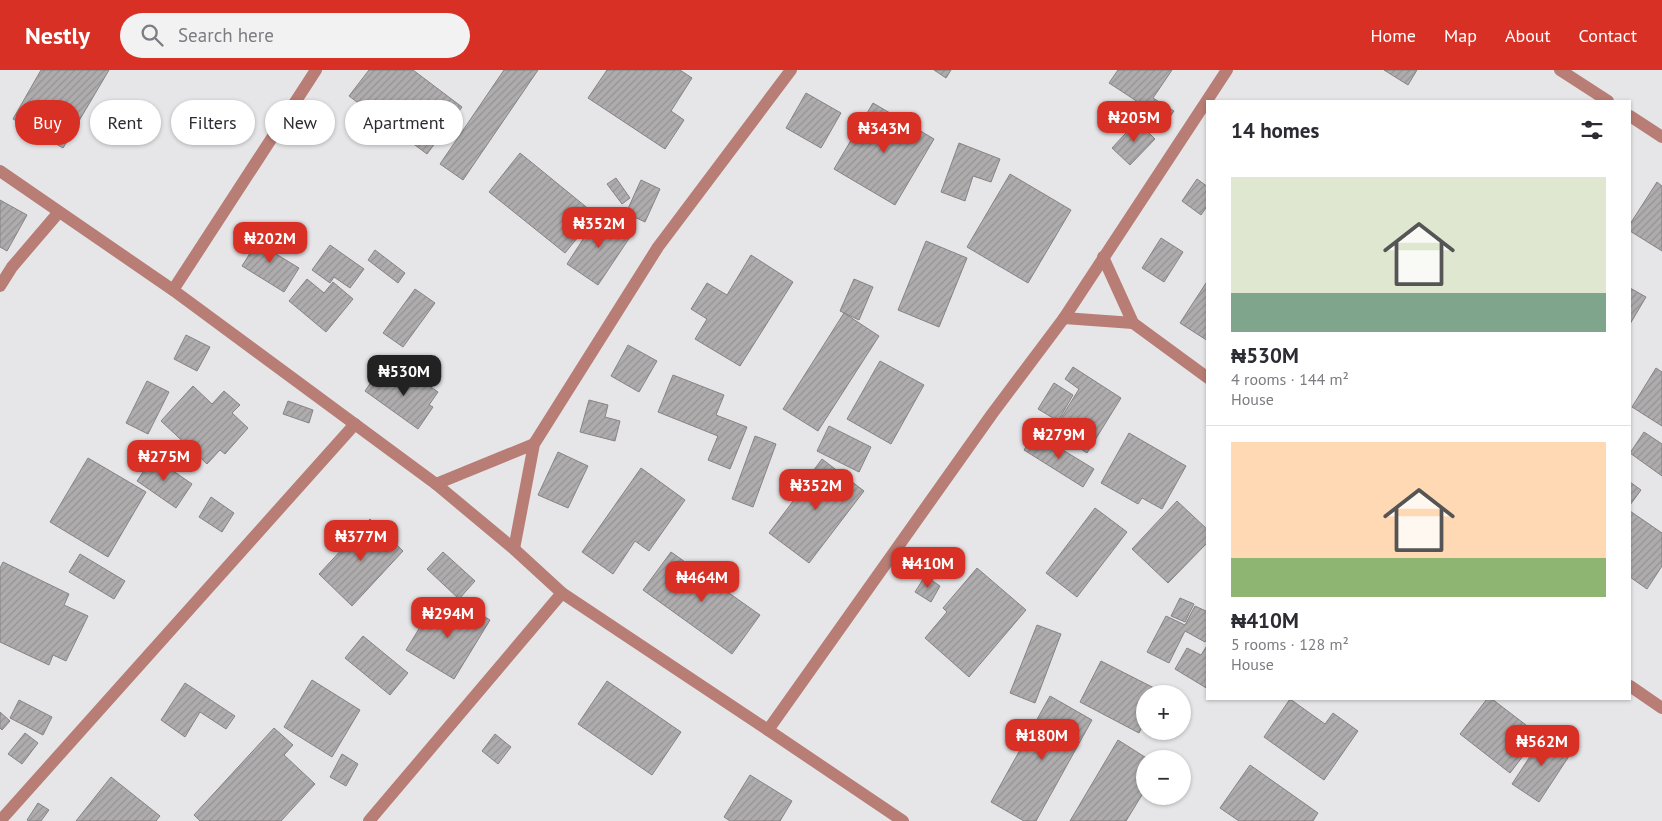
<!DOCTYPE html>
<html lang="en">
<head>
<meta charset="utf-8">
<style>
  :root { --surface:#fff; --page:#f2f2f3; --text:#2b2b33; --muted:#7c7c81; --line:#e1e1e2; --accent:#d93025 }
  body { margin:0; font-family:"PT Sans",sans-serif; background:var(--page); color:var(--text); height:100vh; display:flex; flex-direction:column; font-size:19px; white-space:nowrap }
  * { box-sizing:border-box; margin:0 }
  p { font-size:16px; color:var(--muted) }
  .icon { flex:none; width:28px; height:28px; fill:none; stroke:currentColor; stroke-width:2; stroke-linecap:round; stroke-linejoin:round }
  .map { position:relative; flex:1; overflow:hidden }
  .details { position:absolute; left:1206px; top:30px; width:425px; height:600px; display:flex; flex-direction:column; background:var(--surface); border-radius:0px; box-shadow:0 1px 4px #0004 }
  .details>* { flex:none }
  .hud { position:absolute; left:15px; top:30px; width:475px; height:45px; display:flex; gap:10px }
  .controls { position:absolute; left:1136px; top:615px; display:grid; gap:10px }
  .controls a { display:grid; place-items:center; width:55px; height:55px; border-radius:50%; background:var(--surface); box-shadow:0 1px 4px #0004; font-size:25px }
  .price { position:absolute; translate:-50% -42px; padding:0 11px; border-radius:10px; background:var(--accent); color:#fff; font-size:16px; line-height:32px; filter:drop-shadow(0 1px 2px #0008) }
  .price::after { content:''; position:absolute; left:50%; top:30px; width:15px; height:11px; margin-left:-8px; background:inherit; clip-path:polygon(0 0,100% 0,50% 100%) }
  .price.active { background:#222; color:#fff }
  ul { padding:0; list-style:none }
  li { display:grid; align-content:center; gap:10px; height:265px; padding:0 25px }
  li+li { border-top:1px solid var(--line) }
  li span { display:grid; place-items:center; height:155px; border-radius:0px; color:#555 }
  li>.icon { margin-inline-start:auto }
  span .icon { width:90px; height:90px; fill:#fffc; stroke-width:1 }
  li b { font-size:21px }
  h2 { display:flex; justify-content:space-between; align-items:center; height:60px; padding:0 25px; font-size:21px }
  .pill { padding:0 18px; border-radius:22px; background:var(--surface); box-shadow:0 1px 4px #0004; font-size:18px; line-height:45px }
  .pill.active { background:var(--accent); color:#fff }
  header { display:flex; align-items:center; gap:30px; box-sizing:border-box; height:70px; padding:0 25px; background:var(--accent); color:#fff }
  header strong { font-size:24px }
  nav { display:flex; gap:28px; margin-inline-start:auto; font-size:18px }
  .search { width:350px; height:45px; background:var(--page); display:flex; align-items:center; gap:12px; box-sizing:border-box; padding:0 18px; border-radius:28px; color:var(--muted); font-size:19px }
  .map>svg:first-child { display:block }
  .building { fill:url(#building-hatch); stroke:#868385 }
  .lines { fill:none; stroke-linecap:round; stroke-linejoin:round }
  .minor { stroke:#b87d75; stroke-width:12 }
</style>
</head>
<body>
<header>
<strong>Nestly</strong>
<div class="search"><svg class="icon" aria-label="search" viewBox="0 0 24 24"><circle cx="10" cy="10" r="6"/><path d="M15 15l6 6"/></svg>Search here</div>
<nav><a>Home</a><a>Map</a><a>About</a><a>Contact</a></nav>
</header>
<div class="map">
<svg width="1662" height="751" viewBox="0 0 1662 751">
  <defs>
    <pattern id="building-hatch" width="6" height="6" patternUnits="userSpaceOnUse" patternTransform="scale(1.25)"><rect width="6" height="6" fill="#afacae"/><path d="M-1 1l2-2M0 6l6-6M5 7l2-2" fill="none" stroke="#969395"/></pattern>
  </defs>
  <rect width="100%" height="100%" fill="#e6e6e9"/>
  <g class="building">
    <polygon points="41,0 109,0 63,78 13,49"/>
    <polygon points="369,0 413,0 462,37 427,84 349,26"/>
    <polygon points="504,0 538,0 463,110 440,94"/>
    <polygon points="607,0 680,0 692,8 671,41 684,50 665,79 588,28"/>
    <polygon points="934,0 951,0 946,8"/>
    <polygon points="1118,0 1172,0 1153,28 1174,41 1167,51 1109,13"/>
    <polygon points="1384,0 1417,0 1408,15"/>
    <polygon points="806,23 841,43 821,78 786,58"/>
    <polygon points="873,33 934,69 895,135 834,99"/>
    <polygon points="1137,51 1155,69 1130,95 1112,78"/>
    <polygon points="959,73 1000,89 991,112 973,106 965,131 941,122"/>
    <polygon points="520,83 596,145 565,183 489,122"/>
    <polygon points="1010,104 1071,140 1028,213 967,177"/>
    <polygon points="616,108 630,128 622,134 607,114"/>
    <polygon points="1197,109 1208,117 1208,135 1201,145 1182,131"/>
    <polygon points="641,110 660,119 645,152 626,143"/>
    <polygon points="1657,112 1662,116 1662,181 1630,161 1630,154"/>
    <polygon points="0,130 27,145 7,181 0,177"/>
    <polygon points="600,143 632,164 598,215 567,194"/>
    <polygon points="262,164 282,176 276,184 299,198 284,222 242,196"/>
    <polygon points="1161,168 1183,182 1164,212 1142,198"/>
    <polygon points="926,171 967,188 939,257 898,240"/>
    <polygon points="330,175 364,199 350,218 334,207 330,213 312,200"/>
    <polygon points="375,180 405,203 398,213 368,190"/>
    <polygon points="751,185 793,212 740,296 695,269 707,249 691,239 707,213 727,225"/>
    <polygon points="307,209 324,223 333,212 353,229 326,262 289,231"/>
    <polygon points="854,209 873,217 859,250 840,241"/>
    <polygon points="1208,210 1208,271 1180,253"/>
    <polygon points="1630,218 1646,227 1630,254"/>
    <polygon points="415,219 435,233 403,277 383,263"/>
    <polygon points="844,243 879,266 818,361 783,339"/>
    <polygon points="186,265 210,277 197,301 174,289"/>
    <polygon points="628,275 657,291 639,322 611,306"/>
    <polygon points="880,291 924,315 891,374 847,349"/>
    <polygon points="1073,297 1121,328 1087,383 1053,361 1079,319 1065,309"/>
    <polygon points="1656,298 1662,302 1662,356 1632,337"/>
    <polygon points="408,301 438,322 429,335 433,337 418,359 365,321 378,302 398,316"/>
    <polygon points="673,305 724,325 716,345 747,357 730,399 708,390 718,366 658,342"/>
    <polygon points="147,311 169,322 148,364 126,353"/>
    <polygon points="1054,313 1073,325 1058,351 1038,339"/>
    <polygon points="193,316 212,334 224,321 240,335 232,343 248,358 225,384 220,380 207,394 161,351"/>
    <polygon points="589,330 608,335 605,347 620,351 615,371 580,362"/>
    <polygon points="288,331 313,340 309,353 283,344"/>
    <polygon points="829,356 871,377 859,402 817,381"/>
    <polygon points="1644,362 1662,374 1662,406 1630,383"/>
    <polygon points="1035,363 1094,399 1083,417 1024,380"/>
    <polygon points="1129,363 1186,396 1162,439 1142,428 1138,434 1101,413"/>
    <polygon points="755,366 776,374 753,437 732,429"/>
    <polygon points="558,382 588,396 568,438 538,425"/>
    <polygon points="153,387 192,414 176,438 137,411"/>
    <polygon points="88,388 146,422 108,487 50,452"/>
    <polygon points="822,389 864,421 809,493 769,463 806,414 804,413"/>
    <polygon points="641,398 685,430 649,481 635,471 613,504 582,482"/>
    <polygon points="1630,412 1641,420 1630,435"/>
    <polygon points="211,427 234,443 222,462 199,447"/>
    <polygon points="1177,431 1208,460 1208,472 1168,513 1132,479"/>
    <polygon points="1095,438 1127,462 1077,527 1046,503"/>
    <polygon points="1630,441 1662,463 1662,496 1647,519 1630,507"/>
    <polygon points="370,449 403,481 352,536 319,504"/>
    <polygon points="443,482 475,511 459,529 427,499"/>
    <polygon points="671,482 760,545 732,584 643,520"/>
    <polygon points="80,484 125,511 114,529 69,502"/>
    <polygon points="3,492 69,524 64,535 88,546 66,591 53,585 49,595 0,572 0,498"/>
    <polygon points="977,498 1026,540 969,607 925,568 947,542 943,538"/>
    <polygon points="925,506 940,516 931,532 915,522"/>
    <polygon points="1180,528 1194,534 1185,552 1171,546"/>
    <polygon points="433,536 458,551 467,536 490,550 454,609 406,580"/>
    <polygon points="1195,536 1208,542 1208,567 1205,572 1185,561 1169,593 1147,582 1166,546 1185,555"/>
    <polygon points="1037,555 1061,564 1035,633 1010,623"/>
    <polygon points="363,566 408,603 390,625 345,588"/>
    <polygon points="1208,574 1208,619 1175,599 1187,578 1201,585"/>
    <polygon points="1101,591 1160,621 1159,624 1145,624 1145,651 1139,663 1080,632"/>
    <polygon points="312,610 360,640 332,687 284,657"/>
    <polygon points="607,611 681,662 652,705 578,654"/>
    <polygon points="185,613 235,646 226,659 200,642 185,667 161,650"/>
    <polygon points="1050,626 1092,650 1036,751 1024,751 991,732"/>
    <polygon points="1290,629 1325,654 1333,643 1358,661 1324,710 1264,667"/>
    <polygon points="1487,629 1492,629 1539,665 1510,703 1460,664"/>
    <polygon points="19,630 52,647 43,665 10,648"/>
    <polygon points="0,642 10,651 2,660 0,658"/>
    <polygon points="274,658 293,675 284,685 315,714 281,751 200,751 194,745"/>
    <polygon points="1546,662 1573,680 1539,732 1512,714"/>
    <polygon points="25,663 38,673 22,694 8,684"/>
    <polygon points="495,664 511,677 498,694 482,681"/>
    <polygon points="1118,670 1148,689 1145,689 1145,720 1126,751 1070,751"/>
    <polygon points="342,684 358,694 346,716 330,707"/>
    <polygon points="1250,695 1318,743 1313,751 1239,751 1220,738"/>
    <polygon points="750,705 792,731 780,751 730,751 724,747"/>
    <polygon points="111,707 160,746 156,751 76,751"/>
    <polygon points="38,733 49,740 41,751 29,751 27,750"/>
  </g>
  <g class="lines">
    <g class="minor">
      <polyline points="1560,0 1608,31"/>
      <polyline points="1630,46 1662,67"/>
      <polyline points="0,101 173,220 436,414 514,479 562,523 768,660 992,344 1064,248 1227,0"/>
      <polyline points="1103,187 1133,253 1208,308"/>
      <polyline points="0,216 12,197 59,142"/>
      <polyline points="173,220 316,0"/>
      <polyline points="1064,248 1133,253"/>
      <polyline points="436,414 534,374"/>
      <polyline points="514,479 534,374 658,177 791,0"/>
      <polyline points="1630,616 1662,638"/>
      <polyline points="768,660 903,751"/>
      <polyline points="0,751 355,354"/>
      <polyline points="369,751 562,523"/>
    </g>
  </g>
</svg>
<div class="controls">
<a>+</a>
<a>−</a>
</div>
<b class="price" style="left:1134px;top:73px">₦205M</b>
<b class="price" style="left:884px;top:84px">₦343M</b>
<b class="price" style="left:599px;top:179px">₦352M</b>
<b class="price" style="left:270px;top:194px">₦202M</b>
<b class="price active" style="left:404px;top:327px">₦530M</b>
<b class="price" style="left:1059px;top:390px">₦279M</b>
<b class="price" style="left:164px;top:412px">₦275M</b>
<b class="price" style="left:816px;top:441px">₦352M</b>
<b class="price" style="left:361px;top:492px">₦377M</b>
<b class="price" style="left:928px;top:519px">₦410M</b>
<b class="price" style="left:702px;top:533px">₦464M</b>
<b class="price" style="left:448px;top:569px">₦294M</b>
<b class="price" style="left:1042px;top:691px">₦180M</b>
<b class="price" style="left:1542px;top:697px">₦562M</b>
<div class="hud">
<a class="pill active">Buy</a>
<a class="pill">Rent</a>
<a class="pill">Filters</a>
<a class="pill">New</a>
<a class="pill">Apartment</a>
</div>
<section class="details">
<h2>14 homes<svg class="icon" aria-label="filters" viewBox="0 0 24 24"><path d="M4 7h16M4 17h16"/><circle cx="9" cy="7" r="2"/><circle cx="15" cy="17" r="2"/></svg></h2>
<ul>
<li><span style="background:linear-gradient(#dfe7d0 75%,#7fa58c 0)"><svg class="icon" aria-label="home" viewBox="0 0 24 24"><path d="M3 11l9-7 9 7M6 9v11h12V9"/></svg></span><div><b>₦530M</b><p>4 rooms · 144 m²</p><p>House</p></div></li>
<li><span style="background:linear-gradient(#ffd9b3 75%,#8fb573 0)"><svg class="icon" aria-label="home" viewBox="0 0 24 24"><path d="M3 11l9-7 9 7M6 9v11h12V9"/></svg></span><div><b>₦410M</b><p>5 rooms · 128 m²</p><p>House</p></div></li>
</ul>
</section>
</div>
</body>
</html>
